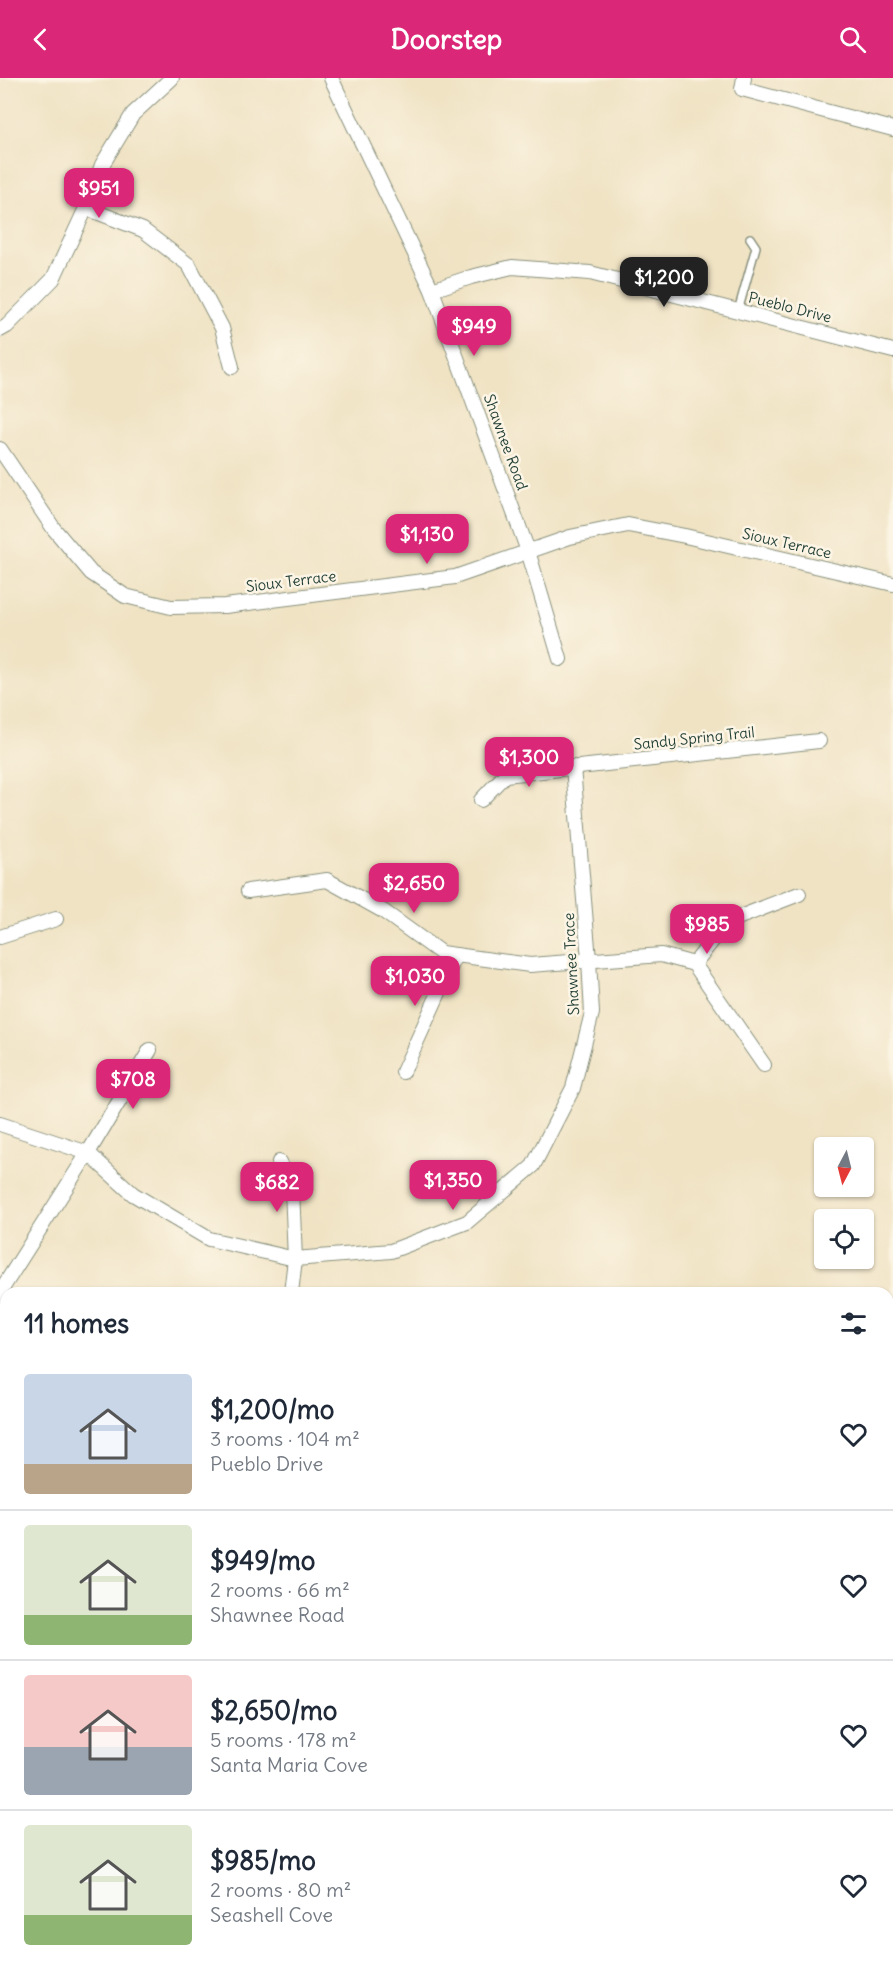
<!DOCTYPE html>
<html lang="en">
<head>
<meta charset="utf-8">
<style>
  :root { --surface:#fff; --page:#f6f6f7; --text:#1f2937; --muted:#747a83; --line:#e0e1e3; --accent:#db2777 }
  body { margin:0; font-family:Delius,sans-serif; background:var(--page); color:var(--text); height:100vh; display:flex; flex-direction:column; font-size:22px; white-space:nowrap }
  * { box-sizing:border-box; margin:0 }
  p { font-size:20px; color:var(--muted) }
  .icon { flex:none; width:33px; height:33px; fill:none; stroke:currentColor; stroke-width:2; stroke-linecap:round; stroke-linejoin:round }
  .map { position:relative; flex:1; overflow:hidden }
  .sheet { position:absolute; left:0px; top:1209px; width:894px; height:686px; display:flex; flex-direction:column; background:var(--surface); border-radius:18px 18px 0 0; box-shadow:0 2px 4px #0004 }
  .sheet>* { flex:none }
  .needle { width:39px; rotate:187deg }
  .buttons { position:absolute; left:814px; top:1059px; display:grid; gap:12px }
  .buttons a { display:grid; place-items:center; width:60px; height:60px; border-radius:6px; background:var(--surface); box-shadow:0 2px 4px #0004; font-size:30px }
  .price { position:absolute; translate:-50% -51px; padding:0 14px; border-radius:12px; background:var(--accent); color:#fff; font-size:20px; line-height:39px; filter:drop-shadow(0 2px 3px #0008) }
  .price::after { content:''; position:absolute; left:50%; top:36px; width:18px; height:14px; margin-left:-9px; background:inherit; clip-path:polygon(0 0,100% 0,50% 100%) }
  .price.current { background:#222; color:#fff }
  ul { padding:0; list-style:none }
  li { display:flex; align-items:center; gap:18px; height:150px; padding:0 24px }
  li+li { border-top:2px solid var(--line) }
  li span { display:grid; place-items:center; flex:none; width:168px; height:120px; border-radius:6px; color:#555 }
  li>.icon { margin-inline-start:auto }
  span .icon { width:72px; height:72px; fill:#fffc; stroke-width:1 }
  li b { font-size:26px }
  h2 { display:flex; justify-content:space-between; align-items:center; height:72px; padding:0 24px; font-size:26px }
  header { display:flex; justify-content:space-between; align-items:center; height:78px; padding:0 24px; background:var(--accent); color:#fff; font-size:27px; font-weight:700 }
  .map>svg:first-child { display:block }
  .forest { fill:#6fb57a; stroke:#477957; stroke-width:1.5 }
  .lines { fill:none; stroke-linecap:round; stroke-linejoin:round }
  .lane-casing { stroke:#88907c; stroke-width:10 }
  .street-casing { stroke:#88907c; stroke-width:16 }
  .secondary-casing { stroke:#88907c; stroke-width:21 }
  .lane { stroke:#fff; stroke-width:7 }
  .street { stroke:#fff; stroke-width:14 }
  .secondary { stroke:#f7e8c3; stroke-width:18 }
  .labels { text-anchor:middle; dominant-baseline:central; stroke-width:5; stroke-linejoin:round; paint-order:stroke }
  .street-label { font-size:15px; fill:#1f3d34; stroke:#fcf5e5 }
</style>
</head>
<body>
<header><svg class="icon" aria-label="back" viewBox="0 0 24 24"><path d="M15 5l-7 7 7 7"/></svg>Doorstep<svg class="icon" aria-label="search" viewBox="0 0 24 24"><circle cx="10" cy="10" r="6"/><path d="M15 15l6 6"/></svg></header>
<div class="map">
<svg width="893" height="1894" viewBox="0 0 893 1894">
  <rect width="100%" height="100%" fill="#fcf5e5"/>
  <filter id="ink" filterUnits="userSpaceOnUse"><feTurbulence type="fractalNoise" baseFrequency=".0167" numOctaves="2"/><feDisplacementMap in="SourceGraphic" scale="12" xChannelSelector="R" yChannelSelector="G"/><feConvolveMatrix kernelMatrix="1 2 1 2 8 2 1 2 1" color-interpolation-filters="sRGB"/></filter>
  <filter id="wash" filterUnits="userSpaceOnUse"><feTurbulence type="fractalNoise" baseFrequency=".008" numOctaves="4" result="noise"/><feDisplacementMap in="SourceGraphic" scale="24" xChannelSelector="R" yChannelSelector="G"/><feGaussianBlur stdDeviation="1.35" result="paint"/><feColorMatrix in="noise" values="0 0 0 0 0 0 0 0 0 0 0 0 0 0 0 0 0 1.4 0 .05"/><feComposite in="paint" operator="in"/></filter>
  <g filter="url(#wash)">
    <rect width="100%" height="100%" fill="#f0e3c4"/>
    <g class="forest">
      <polygon points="888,1870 893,1871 893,1894 557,1894 558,1888 888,1888"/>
      <polygon points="327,1889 327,1888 424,1889 423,1894 328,1894"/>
    </g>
  </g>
  <g filter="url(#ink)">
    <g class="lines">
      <defs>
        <g id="lane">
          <polyline points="738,233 756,169 750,160"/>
          <polyline points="888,1549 893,1554"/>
          <polyline points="0,1787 6,1784"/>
          <polyline points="0,1840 6,1854"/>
          <polyline points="20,1888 22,1894"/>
          <polyline points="431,1894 432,1888"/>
        </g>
        <g id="street">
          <polyline points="331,0 432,212 528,473 560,581"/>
          <polyline points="744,0 742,11 893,51"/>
          <polyline points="86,130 143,152 189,187 222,250 232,289"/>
          <polyline points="432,212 471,199 512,189 590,195 893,273"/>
          <polyline points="0,252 7,248 53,201 86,130 102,87 133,36 172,0"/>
          <polyline points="0,371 54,451 91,495 125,518 171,529 225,528 455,499 570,459 628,447 685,458 893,506"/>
          <polyline points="481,722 505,697 819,663"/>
          <polyline points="248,813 327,802 383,833 441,875 530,887 661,877 694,886 764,987"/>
          <polyline points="0,859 56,841"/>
          <polyline points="694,886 727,844 799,816"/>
          <polyline points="403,994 456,877"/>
          <polyline points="0,1046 88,1075 133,1116 209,1161 295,1181 391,1173 467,1144 533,1088 573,1010 592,935 589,882 573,689"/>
          <polyline points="279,1084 292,1111 295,1181 291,1215"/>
          <polyline points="0,1214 88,1075 150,972"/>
          <polyline points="0,1224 6,1228"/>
          <polyline points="0,1552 6,1550"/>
          <polyline points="888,1594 893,1585"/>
          <polyline points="888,1825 893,1826"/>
        </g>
        <g id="secondary">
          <polyline points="0,1709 6,1723"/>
          <polyline points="76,1888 78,1894"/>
        </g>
      </defs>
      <use href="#lane" class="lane-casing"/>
      <use href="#street" class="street-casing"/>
      <use href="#secondary" class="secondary-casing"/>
      <use href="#lane" class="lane"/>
      <use href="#street" class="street"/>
      <use href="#secondary" class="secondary"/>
    </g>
  </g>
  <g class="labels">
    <g class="street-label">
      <text transform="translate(790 229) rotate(14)">Pueblo Drive</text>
      <text transform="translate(506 364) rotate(70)">Shawnee Road</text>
      <text transform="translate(787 465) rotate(13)">Sioux Terrace</text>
      <text transform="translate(291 503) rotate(-7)">Sioux Terrace</text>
      <text transform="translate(694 660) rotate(-6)">Sandy Spring Trail</text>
      <text transform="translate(571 886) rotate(-93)">Shawnee Trace</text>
    </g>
  </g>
</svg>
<div class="buttons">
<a><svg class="needle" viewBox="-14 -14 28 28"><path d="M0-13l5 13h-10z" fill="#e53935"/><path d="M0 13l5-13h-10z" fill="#747a83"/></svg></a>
<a><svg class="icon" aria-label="locate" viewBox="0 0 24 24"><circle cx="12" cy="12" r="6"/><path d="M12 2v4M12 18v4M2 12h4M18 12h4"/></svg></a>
</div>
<b class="price" style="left:99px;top:141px">$951</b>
<b class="price current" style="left:664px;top:230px">$1,200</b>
<b class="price" style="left:474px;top:279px">$949</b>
<b class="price" style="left:427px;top:487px">$1,130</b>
<b class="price" style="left:529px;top:710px">$1,300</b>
<b class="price" style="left:414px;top:836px">$2,650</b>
<b class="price" style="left:707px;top:877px">$985</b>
<b class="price" style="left:415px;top:929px">$1,030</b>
<b class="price" style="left:133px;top:1032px">$708</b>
<b class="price" style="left:453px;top:1133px">$1,350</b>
<b class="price" style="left:277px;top:1135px">$682</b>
<section class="sheet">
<h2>11 homes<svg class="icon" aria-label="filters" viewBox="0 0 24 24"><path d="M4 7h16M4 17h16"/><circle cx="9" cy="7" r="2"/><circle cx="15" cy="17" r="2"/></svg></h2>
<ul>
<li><span style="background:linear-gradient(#c9d6e8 75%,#b9a48a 0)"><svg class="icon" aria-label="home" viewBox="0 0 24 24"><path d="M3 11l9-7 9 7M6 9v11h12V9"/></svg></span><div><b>$1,200/mo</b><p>3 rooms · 104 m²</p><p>Pueblo Drive</p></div><svg class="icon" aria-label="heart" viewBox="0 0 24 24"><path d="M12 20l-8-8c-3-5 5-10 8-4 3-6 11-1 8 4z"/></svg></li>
<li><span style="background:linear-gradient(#dfe7d0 75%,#8fb573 0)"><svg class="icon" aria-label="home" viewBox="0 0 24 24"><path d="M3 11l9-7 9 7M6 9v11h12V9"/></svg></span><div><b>$949/mo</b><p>2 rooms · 66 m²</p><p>Shawnee Road</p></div><svg class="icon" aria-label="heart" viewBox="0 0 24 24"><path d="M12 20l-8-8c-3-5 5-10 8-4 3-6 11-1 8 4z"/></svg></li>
<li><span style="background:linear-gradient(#f6c9c9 60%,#9aa5b1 0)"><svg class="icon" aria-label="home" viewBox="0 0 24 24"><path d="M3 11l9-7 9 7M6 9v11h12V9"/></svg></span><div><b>$2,650/mo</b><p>5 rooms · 178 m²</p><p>Santa Maria Cove</p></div><svg class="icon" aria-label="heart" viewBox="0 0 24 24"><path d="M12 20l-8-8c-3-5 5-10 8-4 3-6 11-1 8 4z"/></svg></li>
<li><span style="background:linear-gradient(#dfe7d0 75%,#8fb573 0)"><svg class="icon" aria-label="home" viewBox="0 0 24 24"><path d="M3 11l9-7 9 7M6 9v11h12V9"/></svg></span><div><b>$985/mo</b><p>2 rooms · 80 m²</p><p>Seashell Cove</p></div><svg class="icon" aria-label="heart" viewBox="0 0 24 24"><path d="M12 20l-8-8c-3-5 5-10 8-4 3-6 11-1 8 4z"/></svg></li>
</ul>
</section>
</div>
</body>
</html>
